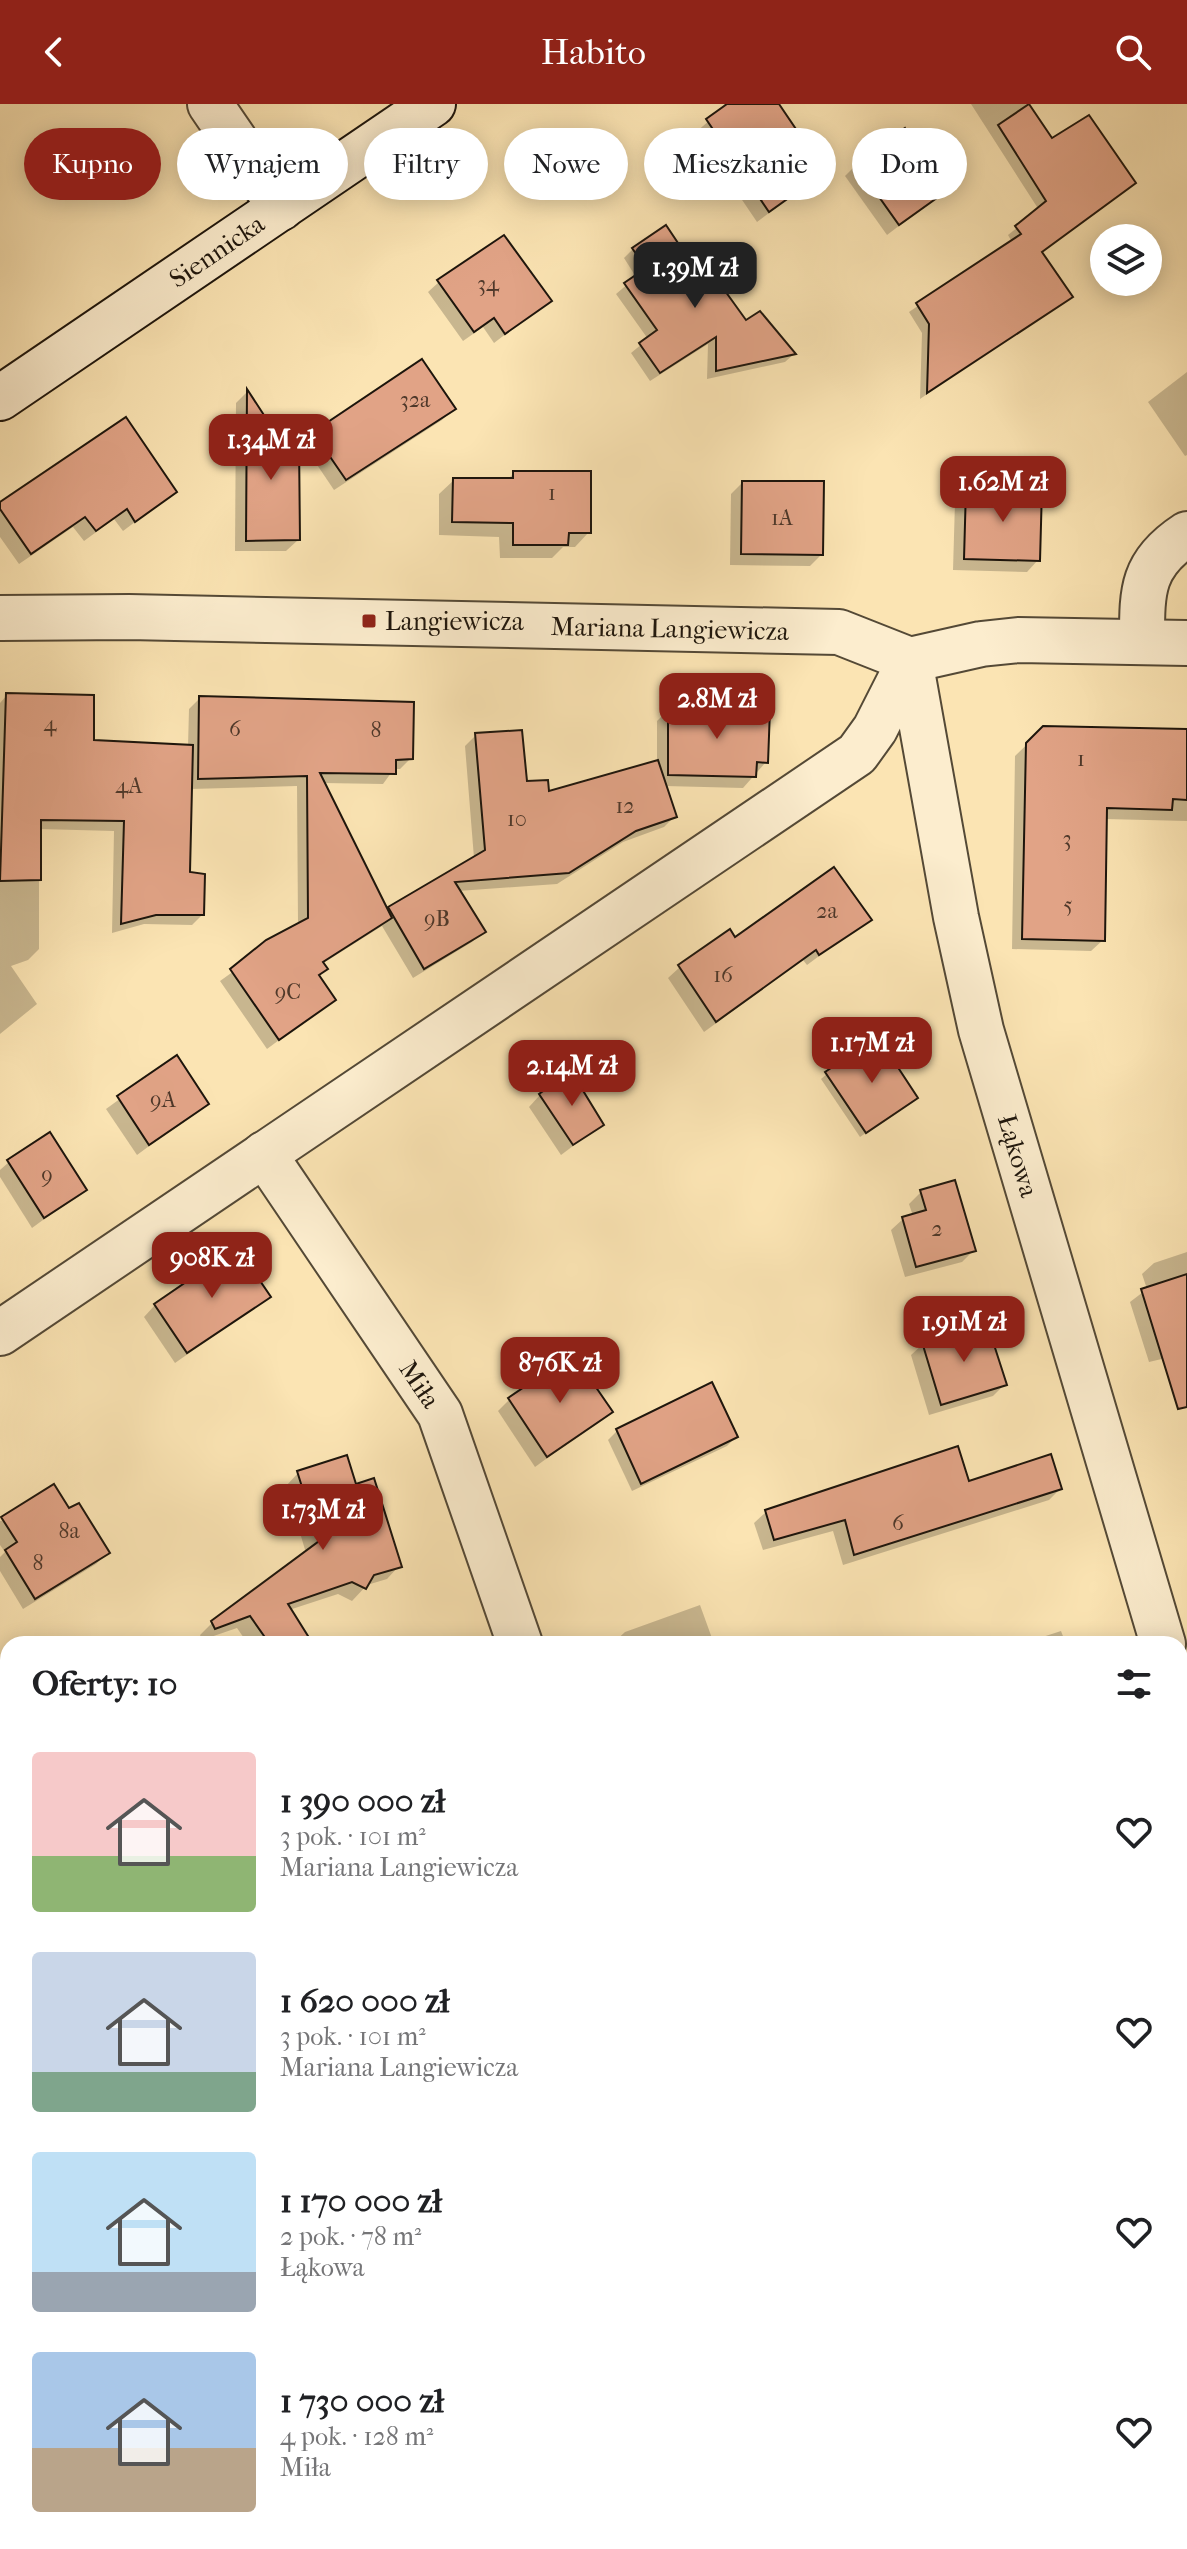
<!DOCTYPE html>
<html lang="pl">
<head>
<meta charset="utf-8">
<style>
  :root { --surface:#fff; --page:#f6f6f6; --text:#202124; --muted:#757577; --accent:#8f2418 }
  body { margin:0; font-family:"IM FELL French Canon",serif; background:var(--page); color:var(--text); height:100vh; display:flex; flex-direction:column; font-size:30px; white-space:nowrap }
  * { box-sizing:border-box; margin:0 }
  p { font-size:26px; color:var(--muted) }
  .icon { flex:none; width:44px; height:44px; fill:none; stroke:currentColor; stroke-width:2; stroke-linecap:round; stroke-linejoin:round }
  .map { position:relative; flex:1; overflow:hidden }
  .details { position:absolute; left:0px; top:1532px; width:1188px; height:914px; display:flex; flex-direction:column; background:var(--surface); border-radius:24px 24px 0 0; box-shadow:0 4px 20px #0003 }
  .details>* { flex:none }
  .guide { position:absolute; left:24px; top:24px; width:1140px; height:72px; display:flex; gap:16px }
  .tools { position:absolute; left:1090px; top:120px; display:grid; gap:16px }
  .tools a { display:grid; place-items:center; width:72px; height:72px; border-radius:50%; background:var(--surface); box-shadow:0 4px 20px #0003; font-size:40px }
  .price { position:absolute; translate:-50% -68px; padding:0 18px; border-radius:16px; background:var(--accent); color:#fff; font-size:26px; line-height:52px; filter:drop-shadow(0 2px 4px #0008) }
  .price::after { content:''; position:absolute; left:50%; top:48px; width:24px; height:18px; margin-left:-12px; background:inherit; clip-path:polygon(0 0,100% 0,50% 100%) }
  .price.active { background:#222; color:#fff }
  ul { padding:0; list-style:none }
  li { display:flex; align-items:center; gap:24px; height:200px; padding:0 32px }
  li span { display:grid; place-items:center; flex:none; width:224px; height:160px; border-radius:8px; color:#555 }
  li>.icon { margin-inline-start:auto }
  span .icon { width:96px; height:96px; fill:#fffc; stroke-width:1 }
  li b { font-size:34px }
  h2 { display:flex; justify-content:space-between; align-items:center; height:96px; padding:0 32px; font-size:34px }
  .tag { padding:0 28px; border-radius:36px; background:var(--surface); box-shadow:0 4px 20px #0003; font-size:28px; line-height:72px }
  .tag.active { background:var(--accent); color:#fff }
  header { display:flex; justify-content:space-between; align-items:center; height:104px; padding:0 32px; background:var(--accent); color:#fff; font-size:36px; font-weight:600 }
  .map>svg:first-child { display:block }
  .shadow { fill:#0003 }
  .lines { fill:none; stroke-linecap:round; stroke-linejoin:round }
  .stream { stroke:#6d7972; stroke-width:14 }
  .building { fill:#e1a386; stroke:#1d150c; stroke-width:2 }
  .minor-casing { stroke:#544936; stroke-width:48 }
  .secondary-casing { stroke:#1d150c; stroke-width:48 }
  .minor { stroke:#fcedce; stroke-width:44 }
  .secondary { stroke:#fcedce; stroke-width:44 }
  .poi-dot { fill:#8f2418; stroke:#fcedce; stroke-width:3 }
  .labels { text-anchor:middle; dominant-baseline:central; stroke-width:7; stroke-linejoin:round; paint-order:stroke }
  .number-label { font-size:22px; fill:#4e382a }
  .street-label { font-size:26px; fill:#1d150c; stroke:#fcedce }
  .poi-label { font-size:26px; fill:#1d150c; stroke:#fcedce; text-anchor:start }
</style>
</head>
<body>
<header><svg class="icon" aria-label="back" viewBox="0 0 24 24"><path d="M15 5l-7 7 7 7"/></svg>Habito<svg class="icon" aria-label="search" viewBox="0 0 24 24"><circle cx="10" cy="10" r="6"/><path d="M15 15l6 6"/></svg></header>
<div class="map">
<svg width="1187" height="2445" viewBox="0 0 1187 2445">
  <rect width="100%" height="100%" fill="#fbe4b3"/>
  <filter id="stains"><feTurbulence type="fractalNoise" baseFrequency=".0025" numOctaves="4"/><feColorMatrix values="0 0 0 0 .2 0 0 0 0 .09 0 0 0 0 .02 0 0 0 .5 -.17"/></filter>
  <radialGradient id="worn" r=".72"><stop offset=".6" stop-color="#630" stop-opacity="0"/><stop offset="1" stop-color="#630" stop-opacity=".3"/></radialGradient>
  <g class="shadow">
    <polygon points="724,0 776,0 823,68 757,118 696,28 723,5"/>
    <polygon points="971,0 1027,0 1052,37 1089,13 1040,149 1070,192 920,295 922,229 909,208 1012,138 1008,131 1039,106"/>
    <polygon points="857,60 946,86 887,131 845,72"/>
    <polygon points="633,145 687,157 745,219 794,250 785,258 707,275 708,240 650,277 631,249 648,235 616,190 636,173 624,154"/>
    <polygon points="439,178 549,197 494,239 483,223 463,237 428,188"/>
    <polygon points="1187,268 1187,351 1185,352 1148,298"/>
    <polygon points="247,288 285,348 298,436 286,447 235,447 236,299"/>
    <polygon points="454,304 442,316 334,386 303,340 314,329"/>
    <polygon points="514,369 589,428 575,443 563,443 552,454 500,454 499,433 439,431 439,390 454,376 507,376"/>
    <polygon points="742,379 821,451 810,462 730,461 731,390"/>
    <polygon points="966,386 1038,456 1027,468 953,466 955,398"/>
    <polygon points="175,388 123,427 114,415 84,437 73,423 19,460 0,433 0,401"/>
    <polygon points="7,591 92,638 188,642 189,605 200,594 411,654 400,665 394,665 383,680 323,679 386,808 474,754 465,642 476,631 525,680 548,690 657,658 657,617 669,605 766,658 743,684 665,682 675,712 664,723 623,738 557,780 458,787 483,827 472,838 413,874 382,822 322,860 325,865 317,873 333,896 267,945 220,877 298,821 297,682 190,685 188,770 202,811 192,821 144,820 112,829 114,727 39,725 39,845 28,856 11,862 37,900 0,930 0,599"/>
    <polygon points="1044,624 1187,627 1187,717 1105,715 1103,836 1091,847 1012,845 1015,652"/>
    <polygon points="869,815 807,861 803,856 704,928 668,874 680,863 735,835"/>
    <polygon points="176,954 206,1000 137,1051 106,1005"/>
    <polygon points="827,970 916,994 860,1033 821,975"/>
    <polygon points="540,991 601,1021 561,1051 529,1003"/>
    <polygon points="9,1058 84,1086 32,1124 0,1073 0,1066"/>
    <polygon points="921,1088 974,1146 962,1158 905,1173 891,1126 903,1115 913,1112 909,1100"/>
    <polygon points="1187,1148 1187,1249 1149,1258 1130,1198 1147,1185 1142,1170 1154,1159"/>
    <polygon points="269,1193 175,1259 144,1213 155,1201"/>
    <polygon points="923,1240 1004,1281 993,1292 929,1311 911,1251"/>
    <polygon points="509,1296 610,1308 535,1363 498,1307"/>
    <polygon points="617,1327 736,1333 727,1342 632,1387 608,1336"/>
    <polygon points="298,1369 355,1382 399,1462 387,1475 367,1481 352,1497 338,1490 289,1506 311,1540 248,1540 237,1524 202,1536 200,1531 212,1519 306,1449 286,1382"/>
    <polygon points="968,1380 1060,1385 1049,1396 843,1461 833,1427 763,1446 754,1419 766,1408"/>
    <polygon points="68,1407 107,1449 96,1460 23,1505 0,1467 0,1453 5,1448 0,1441 0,1417"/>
    <polygon points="700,1501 713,1537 719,1535 721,1540 612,1540 625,1528"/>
    <polygon points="1061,1527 1066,1540 1021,1540"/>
    <polygon points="0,1632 8,1637 8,1710 0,1722"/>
    <polygon points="1187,1891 1187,2009 1180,2018 1180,1900"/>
    <polygon points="0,1918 7,1922 0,1933"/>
    <polygon points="1180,2312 1187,2317 1187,2445 1158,2445 1149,2438 1180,2438"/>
    <polygon points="78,2438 323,2438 318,2445 88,2445"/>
    <polygon points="489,2438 923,2438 917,2445 484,2445"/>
  </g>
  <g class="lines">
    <polyline class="stream" points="0,2158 8,2146"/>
  </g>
  <g class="building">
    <polygon points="727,0 779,0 825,68 769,108 706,15"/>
    <polygon points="1029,0 1052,34 1089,11 1136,79 1042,148 1073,193 927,289 929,220 916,199 1021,130 1015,122 1046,97 998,21"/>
    <polygon points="905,24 948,86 899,121 855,59"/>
    <polygon points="666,121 688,154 697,148 746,216 760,207 796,250 716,267 716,233 660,269 639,239 657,226 624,179 646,164 632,144"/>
    <polygon points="504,131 552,197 505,230 494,214 474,228 437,176"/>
    <polygon points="422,255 456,305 346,376 313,328"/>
    <polygon points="247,285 286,345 299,337 300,436 246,437"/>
    <polygon points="126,313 177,388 135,418 127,405 96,427 85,413 31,450 0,405 0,398"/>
    <polygon points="513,367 591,367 591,429 569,429 568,441 513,441 513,419 452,418 453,374 513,374"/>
    <polygon points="742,377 824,377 823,451 741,450"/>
    <polygon points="966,384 1042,384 1040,457 964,455"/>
    <polygon points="6,589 94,591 94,636 193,641 190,768 205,770 204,811 156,811 121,820 124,717 41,716 41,776 0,777"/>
    <polygon points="199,592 414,598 413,655 396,656 396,670 320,669 392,814 323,858 328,865 319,871 336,896 279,936 230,865 266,836 308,814 307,672 198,675"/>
    <polygon points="668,603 770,605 768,659 757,658 756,673 668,671"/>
    <polygon points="1043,622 1187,625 1187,696 1173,695 1172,706 1107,704 1105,837 1022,835 1026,639"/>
    <polygon points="522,626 527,677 548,676 549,687 658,656 677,713 636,727 569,769 455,778 486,828 424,865 388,803 485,746 475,629"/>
    <polygon points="834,763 872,816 819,851 816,846 716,918 678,861 730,825 735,833"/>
    <polygon points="878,933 918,994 866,1029 825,968"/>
    <polygon points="177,951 209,1000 149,1041 117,992"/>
    <polygon points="571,967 604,1021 573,1041 539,990"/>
    <polygon points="50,1028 87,1086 44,1114 7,1056"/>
    <polygon points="955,1076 976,1147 916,1163 902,1113 926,1106 920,1086"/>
    <polygon points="237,1143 271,1193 187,1249 154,1200"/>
    <polygon points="1187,1170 1187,1303 1178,1305 1141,1185"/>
    <polygon points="987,1219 1007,1281 941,1301 922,1238"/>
    <polygon points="573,1250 613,1308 547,1353 508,1294"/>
    <polygon points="712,1278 738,1333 641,1380 616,1325"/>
    <polygon points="958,1342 969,1377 1051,1350 1062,1385 854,1451 845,1416 774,1436 765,1406"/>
    <polygon points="347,1351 356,1380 374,1374 402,1463 374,1471 366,1485 352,1478 288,1500 313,1540 269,1539 250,1512 215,1525 211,1517 319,1437 297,1367"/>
    <polygon points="54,1380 69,1404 79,1399 110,1449 35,1495 5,1446 17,1438 1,1413"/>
  </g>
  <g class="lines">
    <defs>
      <g id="minor">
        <polyline points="210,0 281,104"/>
        <path id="s1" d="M0 514 129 513 839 528 910 556 981 540 1018 536 1187 539"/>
        <path d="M1142 538C1142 487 1141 460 1187 430"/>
        <path id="s2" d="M910 556 956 813 981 926 1163 1540"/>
        <path id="s3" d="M264 1050 440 1310 520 1540"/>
        <polyline points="0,1229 857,650 875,625 910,556"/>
        <polyline points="1180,1603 1187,1650"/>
        <polyline points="1180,1768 1187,1726"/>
        <polyline points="0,2317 8,2301"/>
        <polyline points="1084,2438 1094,2445"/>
      </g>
      <g id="secondary">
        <path id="s4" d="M0 294 433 0"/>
      </g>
    </defs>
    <use href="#minor" class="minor-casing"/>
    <use href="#secondary" class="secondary-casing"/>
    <use href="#minor" class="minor"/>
    <use href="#secondary" class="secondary"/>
  </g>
  <rect class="poi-dot" x="361" y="509" width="16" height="16" rx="4"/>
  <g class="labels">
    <g class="number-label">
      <text x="488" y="180">34</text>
      <text x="415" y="296">32a</text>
      <text x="552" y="389">1</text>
      <text x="782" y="414">1A</text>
      <text x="50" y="620">4</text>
      <text x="235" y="625">6</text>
      <text x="376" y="626">8</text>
      <text x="1081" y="655">1</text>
      <text x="129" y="682">4A</text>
      <text x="625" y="702">12</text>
      <text x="517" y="715">10</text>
      <text x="1067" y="735">3</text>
      <text x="1068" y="801">5</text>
      <text x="827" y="807">2a</text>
      <text x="437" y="815">9B</text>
      <text x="723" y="871">16</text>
      <text x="288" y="888">9C</text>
      <text x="163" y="996">9A</text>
      <text x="47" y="1071">9</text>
      <text x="937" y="1125">2</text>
      <text x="898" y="1419">6</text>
      <text x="69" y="1427">8a</text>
      <text x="38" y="1459">8</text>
    </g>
    <g class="street-label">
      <text stroke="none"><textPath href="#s4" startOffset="262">Siennicka</textPath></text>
      <text stroke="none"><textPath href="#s1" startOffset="670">Mariana Langiewicza</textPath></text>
      <text stroke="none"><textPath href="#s2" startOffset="508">Łąkowa</textPath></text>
      <text stroke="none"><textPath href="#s3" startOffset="278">Miła</textPath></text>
    </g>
    <g class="poi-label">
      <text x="385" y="517">Langiewicza</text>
    </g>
  </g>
  <rect width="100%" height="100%" filter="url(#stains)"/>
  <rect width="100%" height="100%" fill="url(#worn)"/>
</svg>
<div class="tools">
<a><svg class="icon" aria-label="layers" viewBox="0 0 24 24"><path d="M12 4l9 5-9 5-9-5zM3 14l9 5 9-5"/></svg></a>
</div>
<b class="price active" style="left:695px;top:206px">1.39M zł</b>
<b class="price" style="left:271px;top:378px">1.34M zł</b>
<b class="price" style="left:1003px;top:420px">1.62M zł</b>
<b class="price" style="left:717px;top:637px">2.8M zł</b>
<b class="price" style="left:872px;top:981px">1.17M zł</b>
<b class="price" style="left:572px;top:1004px">2.14M zł</b>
<b class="price" style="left:212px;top:1196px">908K zł</b>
<b class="price" style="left:964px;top:1260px">1.91M zł</b>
<b class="price" style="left:560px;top:1301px">876K zł</b>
<b class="price" style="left:323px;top:1448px">1.73M zł</b>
<div class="guide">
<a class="tag active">Kupno</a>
<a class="tag">Wynajem</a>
<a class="tag">Filtry</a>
<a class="tag">Nowe</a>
<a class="tag">Mieszkanie</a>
<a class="tag">Dom</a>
</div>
<section class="details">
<h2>Oferty: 10<svg class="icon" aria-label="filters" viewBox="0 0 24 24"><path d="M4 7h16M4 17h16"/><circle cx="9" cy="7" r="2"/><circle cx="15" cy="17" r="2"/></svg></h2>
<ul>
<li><span style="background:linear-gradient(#f6c9c9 65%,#8fb573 0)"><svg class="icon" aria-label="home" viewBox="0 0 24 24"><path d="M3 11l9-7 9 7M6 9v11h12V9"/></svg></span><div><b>1 390 000 zł</b><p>3 pok. · 101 m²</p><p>Mariana Langiewicza</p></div><svg class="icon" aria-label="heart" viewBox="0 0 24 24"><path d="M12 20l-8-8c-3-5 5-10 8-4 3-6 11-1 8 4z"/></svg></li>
<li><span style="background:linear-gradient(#c9d6e8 75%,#7fa58c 0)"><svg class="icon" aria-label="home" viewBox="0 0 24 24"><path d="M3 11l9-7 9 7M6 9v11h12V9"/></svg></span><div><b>1 620 000 zł</b><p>3 pok. · 101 m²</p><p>Mariana Langiewicza</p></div><svg class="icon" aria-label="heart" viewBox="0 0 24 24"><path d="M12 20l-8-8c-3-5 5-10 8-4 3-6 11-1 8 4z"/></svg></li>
<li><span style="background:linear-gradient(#bfe0f5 75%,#9aa5b1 0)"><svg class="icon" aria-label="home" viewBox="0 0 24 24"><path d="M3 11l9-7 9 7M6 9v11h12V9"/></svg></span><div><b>1 170 000 zł</b><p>2 pok. · 78 m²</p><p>Łąkowa</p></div><svg class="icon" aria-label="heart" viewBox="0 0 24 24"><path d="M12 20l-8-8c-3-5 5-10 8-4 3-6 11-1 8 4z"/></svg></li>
<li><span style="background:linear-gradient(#a9c7e8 60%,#b9a48a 0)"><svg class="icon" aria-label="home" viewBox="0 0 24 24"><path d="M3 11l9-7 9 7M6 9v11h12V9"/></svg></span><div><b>1 730 000 zł</b><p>4 pok. · 128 m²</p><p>Miła</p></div><svg class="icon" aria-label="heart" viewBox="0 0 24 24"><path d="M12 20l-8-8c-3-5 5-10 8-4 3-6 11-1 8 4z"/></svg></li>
</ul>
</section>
</div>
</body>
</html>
